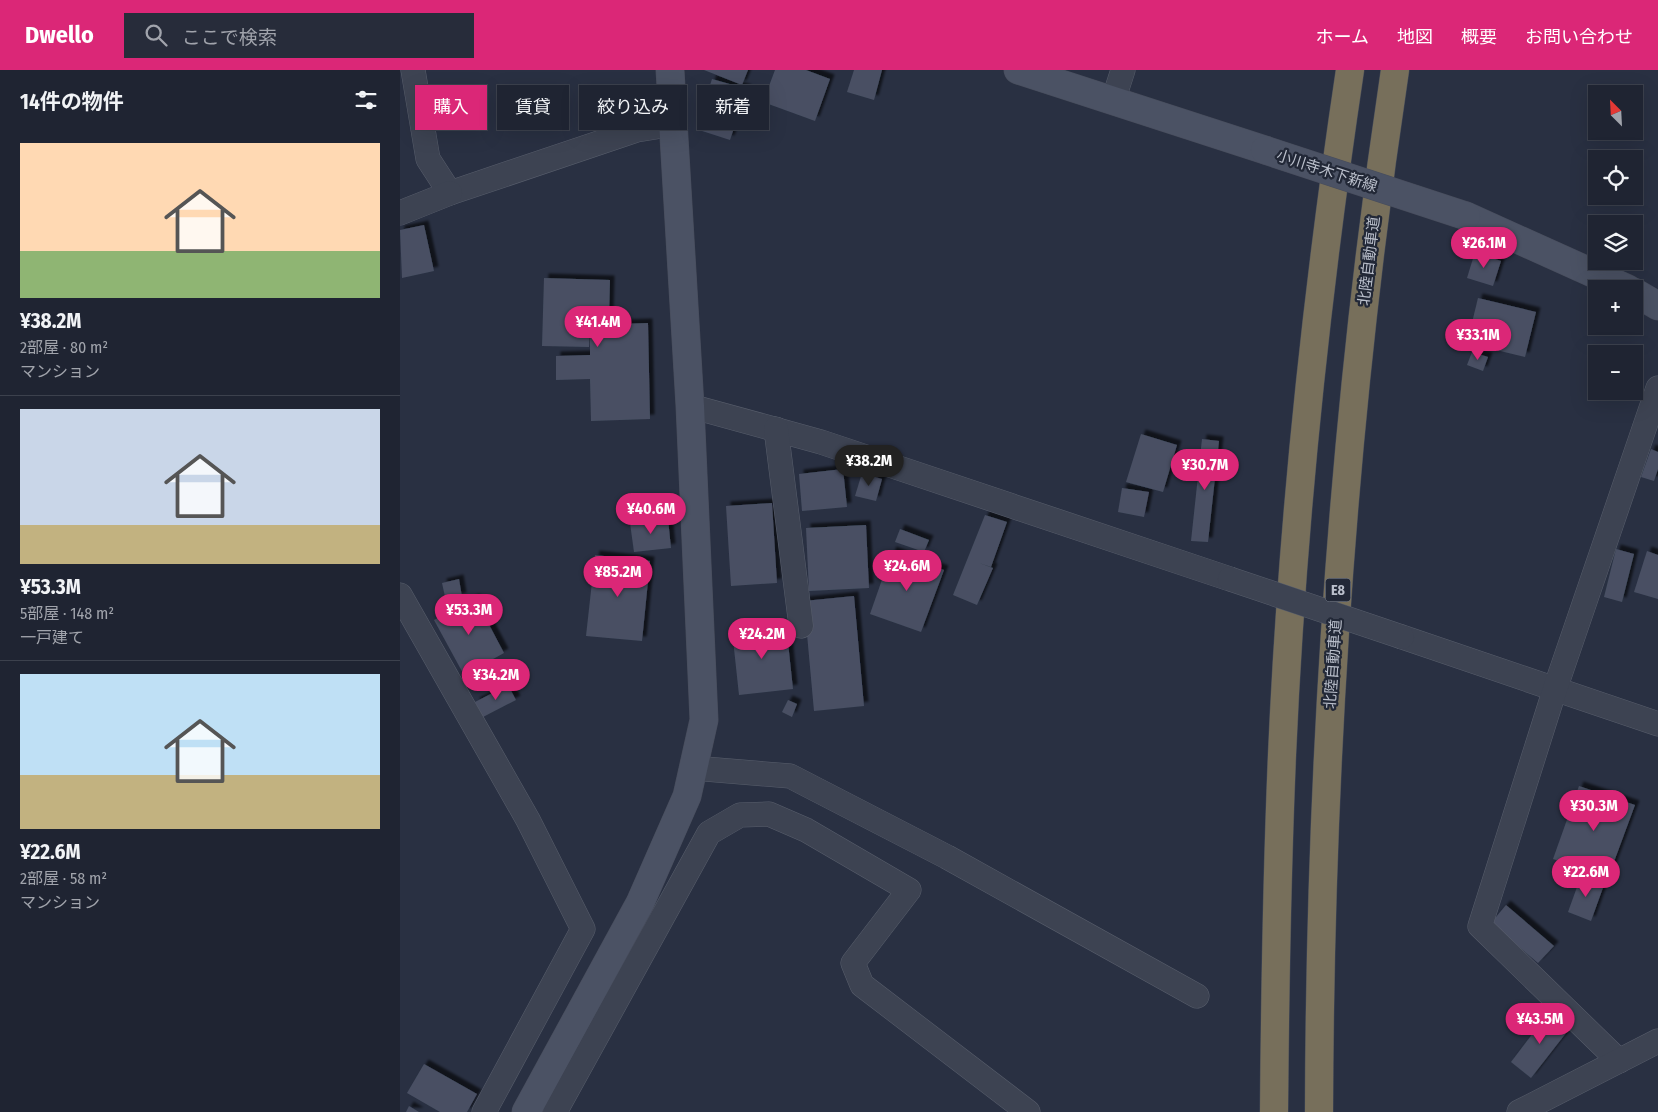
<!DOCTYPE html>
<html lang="ja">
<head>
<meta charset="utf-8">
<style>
  :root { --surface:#1f2432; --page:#272c3a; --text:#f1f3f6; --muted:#a1a4ac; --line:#3c414d; --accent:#db2777 }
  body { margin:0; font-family:"Fira Sans Condensed","Noto Sans JP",sans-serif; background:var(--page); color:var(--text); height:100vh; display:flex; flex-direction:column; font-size:19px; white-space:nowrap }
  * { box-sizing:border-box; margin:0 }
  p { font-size:16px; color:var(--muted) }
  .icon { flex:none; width:28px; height:28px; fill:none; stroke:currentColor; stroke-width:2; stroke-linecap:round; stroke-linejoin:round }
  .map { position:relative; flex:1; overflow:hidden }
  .drawer { display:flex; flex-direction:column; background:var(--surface); width:400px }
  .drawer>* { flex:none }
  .banner { position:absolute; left:15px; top:15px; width:475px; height:45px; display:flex; gap:10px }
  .needle { width:32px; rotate:336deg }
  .buttons { position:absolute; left:1188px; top:15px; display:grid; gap:10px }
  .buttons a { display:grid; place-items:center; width:55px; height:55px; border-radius:0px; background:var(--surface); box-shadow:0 5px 20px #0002,0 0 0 1px var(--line); font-size:25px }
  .price { position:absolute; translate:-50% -42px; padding:0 11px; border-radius:18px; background:var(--accent); color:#fff; font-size:16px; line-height:32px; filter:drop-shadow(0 1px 2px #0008) }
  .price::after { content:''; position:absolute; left:50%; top:30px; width:15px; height:11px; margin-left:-8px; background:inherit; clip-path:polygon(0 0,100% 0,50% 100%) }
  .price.on { background:#222; color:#fff }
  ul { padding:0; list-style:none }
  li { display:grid; align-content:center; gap:10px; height:265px; padding:0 20px }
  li+li { border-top:1px solid var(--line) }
  li span { display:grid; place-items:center; height:155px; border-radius:0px; color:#555 }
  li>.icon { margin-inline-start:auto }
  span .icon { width:90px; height:90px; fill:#fffc; stroke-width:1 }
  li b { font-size:21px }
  h2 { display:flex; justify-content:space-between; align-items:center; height:60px; padding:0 20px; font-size:21px }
  .tag { padding:0 18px; border-radius:0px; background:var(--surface); box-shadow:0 5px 20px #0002,0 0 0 1px var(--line); font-size:18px; line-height:45px }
  .tag.on { background:var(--accent); color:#fff }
  header { display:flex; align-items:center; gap:30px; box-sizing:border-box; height:70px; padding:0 25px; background:var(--accent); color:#fff }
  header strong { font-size:24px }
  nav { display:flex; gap:28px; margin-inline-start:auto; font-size:18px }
  .search { width:350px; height:45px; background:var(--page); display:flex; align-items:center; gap:12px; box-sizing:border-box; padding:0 18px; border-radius:0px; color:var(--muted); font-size:19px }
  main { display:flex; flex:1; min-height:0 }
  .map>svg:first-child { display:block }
  .building { fill:#485063; filter:url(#shadow) }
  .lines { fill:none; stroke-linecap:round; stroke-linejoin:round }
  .street-casing { stroke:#585e6c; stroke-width:25 }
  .secondary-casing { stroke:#474c5b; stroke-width:29 }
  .highway-casing { stroke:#454b59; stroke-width:29 }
  .street { stroke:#3d4352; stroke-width:24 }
  .secondary { stroke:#4b5264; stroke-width:28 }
  .highway { stroke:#776f5b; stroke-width:28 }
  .street-bridge-casing { stroke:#585e6c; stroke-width:25; stroke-linecap:butt }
  .secondary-bridge-casing { stroke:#474c5b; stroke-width:29; stroke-linecap:butt }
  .street-bridge { stroke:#3d4352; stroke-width:24 }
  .secondary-bridge { stroke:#4b5264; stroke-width:28 }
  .labels { text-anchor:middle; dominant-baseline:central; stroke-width:4.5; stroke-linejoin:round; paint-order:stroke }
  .shield { fill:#222837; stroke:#8c929f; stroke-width:1 }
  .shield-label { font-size:14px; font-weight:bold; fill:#babfcb }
  .street-label { font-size:15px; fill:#babfcb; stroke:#222837 }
</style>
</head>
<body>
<header>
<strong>Dwello</strong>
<div class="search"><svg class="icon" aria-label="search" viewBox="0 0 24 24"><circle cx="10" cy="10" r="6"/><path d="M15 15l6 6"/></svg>ここで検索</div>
<nav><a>ホーム</a><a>地図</a><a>概要</a><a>お問い合わせ</a></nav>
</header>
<main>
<section class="drawer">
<h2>14件の物件<svg class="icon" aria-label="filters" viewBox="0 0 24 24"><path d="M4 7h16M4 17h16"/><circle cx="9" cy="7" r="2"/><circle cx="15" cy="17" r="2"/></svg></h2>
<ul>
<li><span style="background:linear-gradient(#ffd9b3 70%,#8fb573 0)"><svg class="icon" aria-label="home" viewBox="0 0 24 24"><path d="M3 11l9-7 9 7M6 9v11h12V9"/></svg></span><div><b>¥38.2M</b><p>2部屋 · 80 m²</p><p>マンション</p></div></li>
<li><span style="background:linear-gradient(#c9d6e8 75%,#c2b280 0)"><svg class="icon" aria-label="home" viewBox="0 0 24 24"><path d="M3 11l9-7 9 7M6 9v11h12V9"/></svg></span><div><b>¥53.3M</b><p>5部屋 · 148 m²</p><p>一戸建て</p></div></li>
<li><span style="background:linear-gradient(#bfe0f5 65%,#c2b280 0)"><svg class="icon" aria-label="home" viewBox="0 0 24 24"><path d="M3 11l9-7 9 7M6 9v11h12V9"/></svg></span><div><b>¥22.6M</b><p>2部屋 · 58 m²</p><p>マンション</p></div></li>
</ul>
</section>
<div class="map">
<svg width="1258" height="1042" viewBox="0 0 1258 1042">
  <defs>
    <filter id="shadow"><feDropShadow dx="4.5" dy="-4.5" stdDeviation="1" flood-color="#0009"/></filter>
  </defs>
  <rect width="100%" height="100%" fill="#293042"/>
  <g class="building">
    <polygon points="304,0 348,0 342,15"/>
    <polygon points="375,0 406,0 430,9 415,51 363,32"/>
    <polygon points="454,0 482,0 474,30 447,22"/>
    <polygon points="312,9 347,19 330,70 296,59"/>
    <polygon points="24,155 34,201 2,208 0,160"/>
    <polygon points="1075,182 1101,191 1093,216 1067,208"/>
    <polygon points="144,208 210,210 209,247 190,247 189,255 248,253 250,349 191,351 190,309 156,310 156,286 190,285 190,263 189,277 142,276"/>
    <polygon points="1078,228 1136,242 1125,287 1067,273"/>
    <polygon points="1072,282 1088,287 1083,301 1067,295"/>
    <polygon points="741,364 777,375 763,422 726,412"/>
    <polygon points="802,369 819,371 808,472 791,471"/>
    <polygon points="1251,379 1258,382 1258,399 1254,411 1241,407"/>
    <polygon points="443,399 447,437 402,441 399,404"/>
    <polygon points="462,403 482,409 476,431 455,426"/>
    <polygon points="722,418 749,422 744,447 718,442"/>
    <polygon points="372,433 377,513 331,516 326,436"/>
    <polygon points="585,445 607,452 591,497 579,493 593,498 577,535 553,525"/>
    <polygon points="268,449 271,478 234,482 230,453"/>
    <polygon points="466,455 469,518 409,521 406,458"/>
    <polygon points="500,459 529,470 524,482 495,472"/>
    <polygon points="1216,479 1234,484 1222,532 1204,527"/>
    <polygon points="492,481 544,500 521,562 470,544"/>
    <polygon points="1247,481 1258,485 1258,529 1234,522"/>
    <polygon points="195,485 250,491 242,571 186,566"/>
    <polygon points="59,509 62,527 46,531 42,513"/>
    <polygon points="454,526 464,636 414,641 404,531"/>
    <polygon points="75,528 104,583 64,605 34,550"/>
    <polygon points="386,554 393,619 339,625 332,560"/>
    <polygon points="108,615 116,630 83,647 75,632"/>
    <polygon points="388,630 397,634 392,647 382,642"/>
    <polygon points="1179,716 1235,735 1208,808 1153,789"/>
    <polygon points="1181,806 1204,815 1191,851 1168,842"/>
    <polygon points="1106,835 1154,876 1138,893 1091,853"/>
    <polygon points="1149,942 1170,958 1131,1008 1111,992"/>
    <polygon points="24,994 77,1024 67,1042 40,1042 7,1023"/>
    <polygon points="9,1036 19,1042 6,1042"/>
  </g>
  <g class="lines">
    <defs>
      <g id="street">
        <polyline points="13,0 28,89 50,123 237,60 274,54"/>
        <polyline points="713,31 723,0"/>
        <polyline points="0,143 50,123"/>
        <polyline points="290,336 421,372 830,509"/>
        <polyline points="376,359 401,556"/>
        <polyline points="0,525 128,750 183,859 84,1042"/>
        <polyline points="1002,567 1258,654"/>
        <polyline points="293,698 390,706 547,787 797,926"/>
        <polyline points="1219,991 1080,856 1155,619 1258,318"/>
        <polyline points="155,1042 309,763 340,745 369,744 406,760 509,820 453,893 462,915 628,1042"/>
        <polyline points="1119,1042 1258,971"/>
      </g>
      <g id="secondary">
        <polyline points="618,0 865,80"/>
        <polyline points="1066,146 1228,219"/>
        <polyline points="1234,222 1258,236"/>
        <polyline points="126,1042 240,833 287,726 304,650 290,336 270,0"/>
      </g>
      <g id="highway">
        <path d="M874 1042C875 923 877 804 882 685 892 456 916 227 950 0"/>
        <path d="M919 1042C920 693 943 345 995 0"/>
      </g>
    </defs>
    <use href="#street" class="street-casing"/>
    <use href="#secondary" class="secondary-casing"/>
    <use href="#highway" class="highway-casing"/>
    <use href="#street" class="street"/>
    <use href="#secondary" class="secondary"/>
    <use href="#highway" class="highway"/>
    <defs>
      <polyline id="street-bridge" points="830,509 1002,567"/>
      <polyline id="secondary-bridge" points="865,80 1066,146"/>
    </defs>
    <use href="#street-bridge" class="street-bridge-casing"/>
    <use href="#secondary-bridge" class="secondary-bridge-casing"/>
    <use href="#street-bridge" class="street-bridge"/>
    <use href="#secondary-bridge" class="secondary-bridge"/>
  </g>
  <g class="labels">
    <rect class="shield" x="925.5" y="508.5" width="25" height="23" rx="4"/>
    <g class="shield-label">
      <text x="938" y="520">E8</text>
    </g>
    <g class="street-label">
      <text transform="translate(927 101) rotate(18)">小川寺木下新線</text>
      <text transform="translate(969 191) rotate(-83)">北陸自動車道</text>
      <text transform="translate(933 594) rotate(-86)">北陸自動車道</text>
    </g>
  </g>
</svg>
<div class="buttons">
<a><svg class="needle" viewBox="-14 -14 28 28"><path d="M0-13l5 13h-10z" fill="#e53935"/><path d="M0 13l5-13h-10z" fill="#a1a4ac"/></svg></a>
<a><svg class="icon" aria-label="locate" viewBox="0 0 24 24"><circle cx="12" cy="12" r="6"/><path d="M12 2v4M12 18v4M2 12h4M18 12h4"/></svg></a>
<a><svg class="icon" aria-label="layers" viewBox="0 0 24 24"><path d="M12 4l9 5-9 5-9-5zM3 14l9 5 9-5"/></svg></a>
<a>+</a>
<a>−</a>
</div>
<b class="price" style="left:1084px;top:199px">¥26.1M</b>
<b class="price" style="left:198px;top:278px">¥41.4M</b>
<b class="price" style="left:1078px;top:291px">¥33.1M</b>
<b class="price on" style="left:469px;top:417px">¥38.2M</b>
<b class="price" style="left:805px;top:421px">¥30.7M</b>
<b class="price" style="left:251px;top:465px">¥40.6M</b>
<b class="price" style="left:507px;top:522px">¥24.6M</b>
<b class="price" style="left:218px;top:528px">¥85.2M</b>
<b class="price" style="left:69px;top:566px">¥53.3M</b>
<b class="price" style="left:362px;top:590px">¥24.2M</b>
<b class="price" style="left:96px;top:631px">¥34.2M</b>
<b class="price" style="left:1194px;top:762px">¥30.3M</b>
<b class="price" style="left:1186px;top:828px">¥22.6M</b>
<b class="price" style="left:1140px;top:975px">¥43.5M</b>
<div class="banner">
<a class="tag on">購入</a>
<a class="tag">賃貸</a>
<a class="tag">絞り込み</a>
<a class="tag">新着</a>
</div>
</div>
</main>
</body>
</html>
